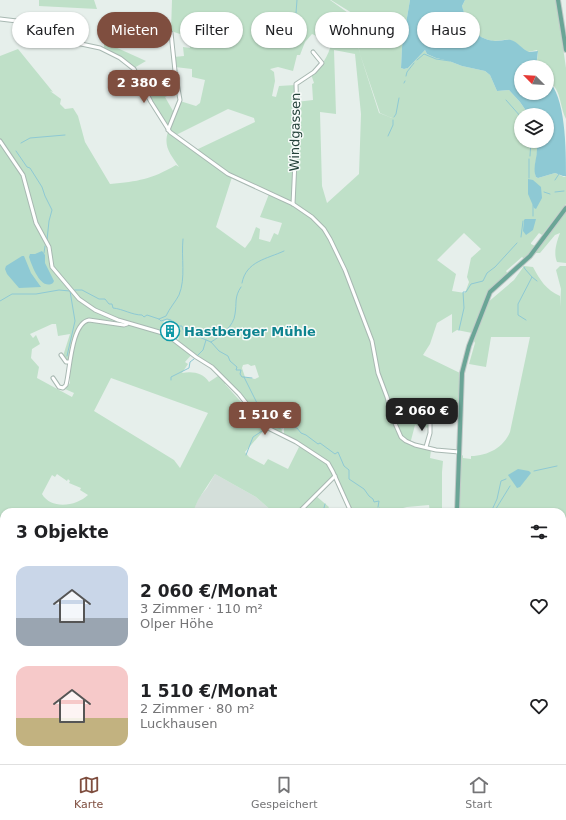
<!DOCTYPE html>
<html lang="de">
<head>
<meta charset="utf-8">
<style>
  :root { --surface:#fff; --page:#f6f6f6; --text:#202124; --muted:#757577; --line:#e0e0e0; --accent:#7f4e3f }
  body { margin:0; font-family:"DejaVu Sans",sans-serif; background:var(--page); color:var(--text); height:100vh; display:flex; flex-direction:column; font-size:15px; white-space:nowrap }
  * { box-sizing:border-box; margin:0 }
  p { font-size:13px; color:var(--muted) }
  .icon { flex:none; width:22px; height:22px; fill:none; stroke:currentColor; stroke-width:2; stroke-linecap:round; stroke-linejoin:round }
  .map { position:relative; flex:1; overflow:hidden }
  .details { position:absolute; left:0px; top:508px; width:566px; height:256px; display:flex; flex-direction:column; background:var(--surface); border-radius:12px 12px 0 0; box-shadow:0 1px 3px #0004 }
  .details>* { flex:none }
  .top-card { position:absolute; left:12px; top:12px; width:542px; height:36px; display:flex; gap:8px }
  .needle { width:26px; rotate:294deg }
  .buttons { position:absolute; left:514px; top:60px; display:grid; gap:8px }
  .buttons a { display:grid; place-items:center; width:40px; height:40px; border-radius:50%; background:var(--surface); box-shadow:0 1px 3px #0004; font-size:20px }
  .price { position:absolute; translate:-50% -34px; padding:0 9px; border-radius:8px; background:var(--accent); color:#fff; font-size:13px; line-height:26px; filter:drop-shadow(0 1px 2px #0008) }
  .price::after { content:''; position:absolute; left:50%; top:24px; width:12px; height:9px; margin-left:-6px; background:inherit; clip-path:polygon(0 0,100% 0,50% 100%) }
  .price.selected { background:#222; color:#fff }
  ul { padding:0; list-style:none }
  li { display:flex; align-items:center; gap:12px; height:100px; padding:0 16px }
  li span { display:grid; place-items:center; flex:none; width:112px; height:80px; border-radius:12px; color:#555 }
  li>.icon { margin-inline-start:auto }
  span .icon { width:48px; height:48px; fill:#fffc; stroke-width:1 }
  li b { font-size:17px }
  h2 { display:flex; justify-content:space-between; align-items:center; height:48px; padding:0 16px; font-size:17px }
  .tag { padding:0 14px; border-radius:18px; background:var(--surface); box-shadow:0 1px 3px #0004; font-size:14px; line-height:36px }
  .tag.selected { background:var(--accent); color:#fff }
  .tabs { display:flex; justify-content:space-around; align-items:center; height:56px; border-top:1px solid var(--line); background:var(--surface); font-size:11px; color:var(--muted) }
  .tabs a { display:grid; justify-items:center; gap:2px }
  .tabs .selected { color:var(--accent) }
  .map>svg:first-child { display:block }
  .built { fill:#d4dfda }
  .green { fill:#bfe0c8; fill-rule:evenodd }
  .water { fill:#8ec9d4 }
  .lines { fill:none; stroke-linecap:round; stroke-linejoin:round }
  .stream { stroke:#8ec9d4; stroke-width:1 }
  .minor-casing { stroke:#a8b8b2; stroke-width:5 }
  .major-casing { stroke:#c2cac8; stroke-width:6 }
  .highway-casing { stroke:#c2cac8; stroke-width:6 }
  .minor { stroke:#fff; stroke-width:3 }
  .major { stroke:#6aa596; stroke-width:4 }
  .highway { stroke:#2f6f62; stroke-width:4.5 }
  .rail { stroke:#5f7d75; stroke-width:1; stroke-dasharray:8 4; stroke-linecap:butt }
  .labels { text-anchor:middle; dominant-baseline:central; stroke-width:3; stroke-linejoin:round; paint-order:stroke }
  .street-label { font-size:13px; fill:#24423a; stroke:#f7fbf9 }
  .culture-label { font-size:13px; font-weight:bold; fill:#0d838f; stroke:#f7fbf9; text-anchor:start }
</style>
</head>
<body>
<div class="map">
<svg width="566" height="764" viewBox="0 0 566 764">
  <rect width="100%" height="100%" fill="#e6efeb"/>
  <g class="built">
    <polygon points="215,474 256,497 273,512 193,512 198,499 207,488"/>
    <polygon points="98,760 178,760 178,764 92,764"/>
  </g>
  <g class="green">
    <polygon points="39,0 94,0 97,9 39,6"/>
    <path d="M172 0H330L351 15 360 54 379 113 392 118 380 113 360 54 352 13 331 0H410L402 47 401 68 404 69 408 68 425 50 427 54 436 58 449 61 462 66 485 71 490 75 497 91 509 90 520 102 529 115H521V141H535C541 153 532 165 536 177L538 178 555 173 564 177 566 176V204L542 235 539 233 531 243V244L535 246 526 258 524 259 522 257 506 271 508 274 492 288 486 296 472 333 457 330 452 333V314L437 323 430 344 423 355 460 373 459 414 433 413V418H430L429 428 415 425 410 444 431 450 430 458 443 461 442 472V512H430L429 505 407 507 387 512H350L334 479 316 496 329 507 326 512H273L256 497 215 474 198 500 193 512H4V698L0 700V56L18 49 53 92 50 91 61 99 60 104 65 109 73 108 78 116 85 142 110 184C139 181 150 180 176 165L179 167C171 155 163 147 168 132L194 152H197L196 150 255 122 254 118 228 109 176 135 167 126 142 83 173 73 175 88 169 95 165 97 173 111H176L180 101 196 106 200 103 205 80 192 77V69L175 67 174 57 184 56 183 47 190 48 189 37 171 31ZM312 34 328 41 331 44C329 55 321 68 311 74L314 83 312 84 313 100 296 102V112H295V85L279 86 276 97 272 96 275 81 274 72 270 69 278 67 293 71 297 55H300L305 42ZM334 50 355 54 361 114 359 174 327 203 322 186 320 112 336 114ZM295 119 297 120 295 173 292 174ZM232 177 269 194 260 217 282 223 278 235 274 233 270 242 259 239 260 229 256 227 251 240 245 248 216 227ZM464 233 481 249 471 258 467 277 469 282 465 293 452 291 456 274 437 260ZM167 320 180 328 178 342 161 331 164 321ZM52 324H56L58 336 70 334 63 356 70 364V383L65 389 74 393 72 397 37 378 39 367 31 358 32 349 40 344 36 335 33 338 30 334ZM193 353 214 366 221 374 209 382C203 373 193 371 182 373L188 364 185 362ZM248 364 251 366 255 365 259 377 255 379 245 377 242 368 243 365ZM111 378 208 413 180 468 174 460 94 411ZM228 381 244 398 267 427 282 434 281 419 284 422V434L301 443 288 469 268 459 264 465 249 457 245 452 265 429 225 384ZM57 474 67 481 68 479 70 481 69 483 81 488 80 490 88 495C77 506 51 510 42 494L52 475 55 477Z"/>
    <path d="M465 0H556L566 68V119C559 105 562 89 547 80V67H536L538 53 537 50 528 52C522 49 515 40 509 40 504 39 499 41 493 41 474 38 466 23 462 6Z"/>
    <polygon points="104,42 146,61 134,68 104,50"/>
    <path d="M566 210V263L557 262C553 253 557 241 560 233L555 235 540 253H534Z"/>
    <path d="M524 266 533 267C540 280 546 290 560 296V307L561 289 556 270 560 266H566V566L562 565V512H459L460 457 463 455V458L471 459V456C488 456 504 447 510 432L530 337H491L486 367 469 364 475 343 474 341 487 303 514 280Z"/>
    <polygon points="562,583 566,584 566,671 562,681"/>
  </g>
  <g class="water">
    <path d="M410 0H465L462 6C467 24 474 39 495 41 500 41 506 39 511 40 518 42 522 49 529 52L538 51 536 67H521V93H547V80C566 94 566 151 566 176H563L555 173 538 178 536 177C531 165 541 153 535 141H547V115H529L520 102 509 90 497 91 490 75 485 71 462 66 449 61 436 58 427 54 425 50 408 68 404 69 401 68 402 47Z"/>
    <polygon points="528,179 533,180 541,187 542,198 536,209 534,208 528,194"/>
    <polygon points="525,219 536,219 533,230 526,235 523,231 524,220"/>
    <path d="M42 251 45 255V263L54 281 53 283C41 291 32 266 29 257L30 254H35Z"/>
    <polygon points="22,256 24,256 31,273 41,287 19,288 7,274 5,269 6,266"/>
    <polygon points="518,469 529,471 531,473 520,487 517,488 508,475"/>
  </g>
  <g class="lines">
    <g class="stream">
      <polyline points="296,13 297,0"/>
      <polyline points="417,60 424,54 436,59 450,61"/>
      <polyline points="406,76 407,72 414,63"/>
      <polyline points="404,83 405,81"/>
      <polyline points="506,100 521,117"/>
      <polyline points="394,117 396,114 399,98"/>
      <polyline points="388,136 393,125 393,120"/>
      <polyline points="21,143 30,138 65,135"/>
      <polyline points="16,151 27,167 30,168 42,187 45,196 52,210 49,221 47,240"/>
      <polyline points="530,156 531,141"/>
      <polyline points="529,159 529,178"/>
      <polyline points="555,180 559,174"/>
      <polyline points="544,192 550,194"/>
      <polyline points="555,192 564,191"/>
      <polyline points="533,216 533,205"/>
      <polyline points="521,237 523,221"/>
      <polyline points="44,253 45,246"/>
      <polyline points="524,267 525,269 532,277 518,304 518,315 526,320"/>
      <polyline points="532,277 537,281"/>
      <path d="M242 283C246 261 267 259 284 251"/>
      <path d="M75 290H82L99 299H105L109 304H112L113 308C123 309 132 315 142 315L144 317 147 315 159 319 161 321 167 319 171 320 179 326H182L183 330 188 329 190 333 192 332V334L211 342 219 351 228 356 230 361 237 367 236 370H241L240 374 242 377H244L257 403V406L264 404 270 420 268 426 280 428"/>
      <polyline points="0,301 12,294 36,294 59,290 70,291 75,321 67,356"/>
      <path d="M159 319 166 316C169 309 176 301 179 295 186 278 181 258 183 239"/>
      <polyline points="459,330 464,308 463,292 466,292 471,284 483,281 487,273 495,267 517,243"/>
      <path d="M211 342C221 336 234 326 235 314 237 303 234 297 241 287"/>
      <polyline points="197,356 203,350 206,340"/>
      <polyline points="244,377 252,378"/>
      <polyline points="171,380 171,377 189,368 190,362 194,359"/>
      <polyline points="283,428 286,424 297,428 301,433 306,435 318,444 320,443 335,454 338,452 344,466 349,470 349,479 364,489 369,496 373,499 374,502 379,501 378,507"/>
      <polyline points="246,455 253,437 265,429"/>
      <polyline points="534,471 557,466"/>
      <polyline points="380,508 384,512"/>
      <polyline points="323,512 325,504"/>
      <polyline points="491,512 497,499 501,481 506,479"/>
      <polyline points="494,512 510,486"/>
      <polyline points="0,573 0,575"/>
      <polyline points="532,760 534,763 542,764"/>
    </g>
    <defs>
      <g id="minor">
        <polyline points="0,19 17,21 67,41 100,48 120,58 134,69 151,102 170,132 228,174 293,204 312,217 324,229 330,239 345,270 372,341 378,373 387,397 394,421 401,437 406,441 415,445 436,450 459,452"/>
        <polyline points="168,130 180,100 175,71 171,33"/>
        <polyline points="0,141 23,175 36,223 49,247 52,267 79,299 95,310 118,320 166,334 196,357 212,367 239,394 264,426 296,442 328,463 333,472 351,512"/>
        <polyline points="293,204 297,118 296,84 314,72 322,63 313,52"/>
        <polyline points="61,355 66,362 69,362"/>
        <path d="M53 378 59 387 63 388 66 385C70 371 71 323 89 320L124 325 127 324"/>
        <polyline points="426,447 430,433 430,419"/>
        <polyline points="299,512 335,476"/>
        <polyline points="0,577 4,579"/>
        <polyline points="0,615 4,616"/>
        <polyline points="0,742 4,741"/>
        <polyline points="327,760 335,764"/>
        <polyline points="403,760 414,764"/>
        <polyline points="34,762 39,760"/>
      </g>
      <g id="major">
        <polyline points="558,0 566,50"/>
        <polyline points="457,512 462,373 469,346 490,292 530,256 566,208"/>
        <polyline points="259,760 270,764"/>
        <polyline points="433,760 433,764"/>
        <polyline points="84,764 89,760"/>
      </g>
      <g id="highway">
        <polyline points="562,570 566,571"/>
        <polyline points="562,577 566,578"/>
        <polyline points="0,704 4,702"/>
        <polyline points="0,711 4,710"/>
      </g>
    </defs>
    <use href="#minor" class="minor-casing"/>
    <use href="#major" class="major-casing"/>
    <use href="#highway" class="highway-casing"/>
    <use href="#minor" class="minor"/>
    <use href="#major" class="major"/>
    <use href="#highway" class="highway"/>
    <g class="rail">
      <polyline points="354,760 366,764"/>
      <polyline points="371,760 382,764"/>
      <polyline points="24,764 30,760"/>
    </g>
  </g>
  <defs>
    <symbol id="building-ring" viewBox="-11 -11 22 22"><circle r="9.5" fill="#f7fbf9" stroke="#0f9aa8" stroke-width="1.5"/><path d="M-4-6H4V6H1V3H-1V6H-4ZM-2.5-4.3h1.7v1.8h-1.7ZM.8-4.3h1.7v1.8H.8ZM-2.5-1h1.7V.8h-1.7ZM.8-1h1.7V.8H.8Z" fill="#0f9aa8"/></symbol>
  </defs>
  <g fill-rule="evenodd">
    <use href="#building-ring" x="159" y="320" width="22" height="22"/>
  </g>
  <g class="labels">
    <g class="street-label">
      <text transform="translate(295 132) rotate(-89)">Windgassen</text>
    </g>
    <g class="culture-label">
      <text x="184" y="331">Hastberger Mühle</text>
    </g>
  </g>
</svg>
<div class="buttons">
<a><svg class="needle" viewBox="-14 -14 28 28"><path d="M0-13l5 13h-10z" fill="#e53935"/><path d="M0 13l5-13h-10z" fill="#757577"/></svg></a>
<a><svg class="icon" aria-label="layers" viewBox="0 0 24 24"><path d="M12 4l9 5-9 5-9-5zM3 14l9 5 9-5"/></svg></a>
</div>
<b class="price" style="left:144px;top:104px">2 380 €</b>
<b class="price selected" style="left:422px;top:432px">2 060 €</b>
<b class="price" style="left:265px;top:436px">1 510 €</b>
<div class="top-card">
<a class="tag">Kaufen</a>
<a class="tag selected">Mieten</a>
<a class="tag">Filter</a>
<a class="tag">Neu</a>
<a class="tag">Wohnung</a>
<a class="tag">Haus</a>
</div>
<section class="details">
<h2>3 Objekte<svg class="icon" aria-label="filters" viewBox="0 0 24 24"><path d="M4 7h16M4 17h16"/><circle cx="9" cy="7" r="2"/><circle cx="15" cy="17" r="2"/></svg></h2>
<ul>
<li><span style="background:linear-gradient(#c9d6e8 65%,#9aa5b1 0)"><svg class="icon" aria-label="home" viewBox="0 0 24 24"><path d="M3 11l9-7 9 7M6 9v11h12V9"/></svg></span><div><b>2 060 €/Monat</b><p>3 Zimmer · 110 m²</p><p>Olper Höhe</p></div><svg class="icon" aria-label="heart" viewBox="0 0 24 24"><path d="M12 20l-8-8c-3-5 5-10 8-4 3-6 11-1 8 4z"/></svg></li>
<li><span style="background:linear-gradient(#f6c9c9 65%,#c2b280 0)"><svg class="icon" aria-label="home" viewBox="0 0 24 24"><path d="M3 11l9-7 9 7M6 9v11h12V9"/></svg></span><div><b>1 510 €/Monat</b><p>2 Zimmer · 80 m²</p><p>Luckhausen</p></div><svg class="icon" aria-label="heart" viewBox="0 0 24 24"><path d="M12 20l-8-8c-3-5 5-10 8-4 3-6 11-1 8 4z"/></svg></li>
</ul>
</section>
</div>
<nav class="tabs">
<a class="selected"><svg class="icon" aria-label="map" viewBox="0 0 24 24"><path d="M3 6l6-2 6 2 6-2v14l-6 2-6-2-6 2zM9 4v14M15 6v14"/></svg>Karte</a>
<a><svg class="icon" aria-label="saved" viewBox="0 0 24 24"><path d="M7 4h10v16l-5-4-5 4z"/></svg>Gespeichert</a>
<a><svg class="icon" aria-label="home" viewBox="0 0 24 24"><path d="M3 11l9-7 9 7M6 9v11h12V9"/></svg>Start</a>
</nav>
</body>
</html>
